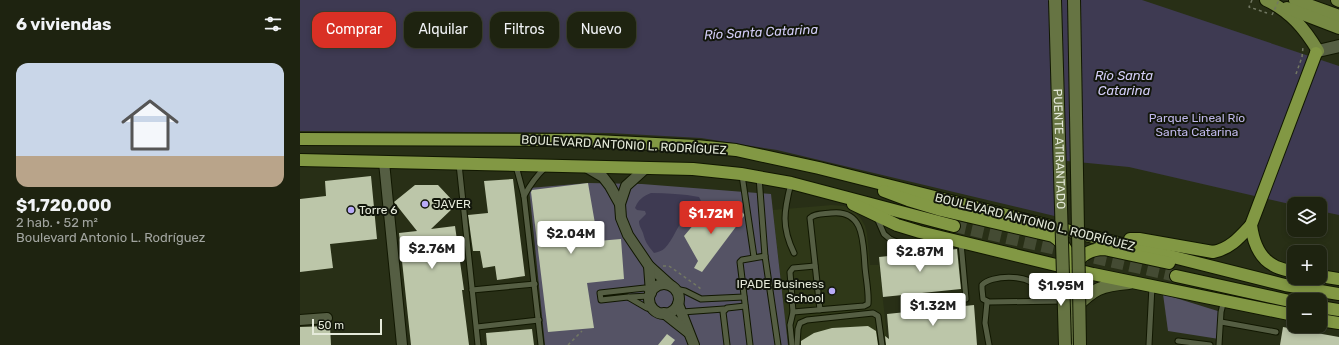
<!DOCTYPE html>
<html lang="es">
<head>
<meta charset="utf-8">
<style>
  :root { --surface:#1e2310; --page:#262b19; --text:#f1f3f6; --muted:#a1a49f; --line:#3c4030; --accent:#d93025 }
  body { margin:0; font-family:Rubik,sans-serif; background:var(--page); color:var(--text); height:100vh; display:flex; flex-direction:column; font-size:15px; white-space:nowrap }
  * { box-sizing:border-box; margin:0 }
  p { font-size:13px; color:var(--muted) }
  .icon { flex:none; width:22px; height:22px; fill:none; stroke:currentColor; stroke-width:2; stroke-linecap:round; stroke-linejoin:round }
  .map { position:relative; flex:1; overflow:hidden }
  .drawer { display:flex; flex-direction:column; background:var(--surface); width:300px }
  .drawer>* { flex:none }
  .top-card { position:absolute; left:12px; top:12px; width:380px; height:36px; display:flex; gap:8px }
  .tools { position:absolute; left:987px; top:197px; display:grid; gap:8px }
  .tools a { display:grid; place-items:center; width:40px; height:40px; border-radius:8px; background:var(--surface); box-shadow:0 2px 6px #0003,0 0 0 1px var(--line); font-size:20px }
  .scale { position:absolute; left:12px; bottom:10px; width:70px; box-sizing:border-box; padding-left:4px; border:2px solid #e5eada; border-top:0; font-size:11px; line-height:14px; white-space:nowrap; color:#e5eada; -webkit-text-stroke:3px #12160b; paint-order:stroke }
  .price { position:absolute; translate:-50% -34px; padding:0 9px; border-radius:4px; background:#fff; color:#222; font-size:13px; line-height:26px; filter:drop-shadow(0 1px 2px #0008) }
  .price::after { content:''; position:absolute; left:50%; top:24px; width:12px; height:9px; margin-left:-6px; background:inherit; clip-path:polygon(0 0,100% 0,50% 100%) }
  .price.current { background:var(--accent); color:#fff }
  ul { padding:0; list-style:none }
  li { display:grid; align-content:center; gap:8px; height:212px; padding:0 16px }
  li span { display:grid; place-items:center; height:124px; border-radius:12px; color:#555 }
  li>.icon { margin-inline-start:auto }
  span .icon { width:72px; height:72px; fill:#fffc; stroke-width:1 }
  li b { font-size:17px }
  h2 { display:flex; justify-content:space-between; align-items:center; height:48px; padding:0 16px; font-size:17px }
  .chip { padding:0 14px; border-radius:12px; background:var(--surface); box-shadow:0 2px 6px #0003,0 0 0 1px var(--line); font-size:14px; line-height:36px }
  .chip.current { background:var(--accent); color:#fff }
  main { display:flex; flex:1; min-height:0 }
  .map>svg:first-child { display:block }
  .built { fill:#2f3818 }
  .green { fill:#555365 }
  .water { fill:#3e3a52 }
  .building { fill:#bcc6a9 }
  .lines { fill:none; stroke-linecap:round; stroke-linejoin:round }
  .trunk-tunnel { stroke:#444b33; stroke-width:12; stroke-dasharray:12 6; stroke-linecap:butt }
  .service-casing { stroke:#111701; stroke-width:7 }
  .minor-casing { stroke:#111701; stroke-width:12 }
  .tertiary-casing { stroke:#111701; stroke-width:14 }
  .secondary-casing { stroke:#111701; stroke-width:14 }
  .primary-casing { stroke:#111701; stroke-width:14 }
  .trunk-casing { stroke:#111701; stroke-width:14 }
  .path { stroke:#727863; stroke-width:1.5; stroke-dasharray:3 3; stroke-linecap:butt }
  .service { stroke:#555e43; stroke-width:5 }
  .minor { stroke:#555e43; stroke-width:10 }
  .tertiary { stroke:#555e43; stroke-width:12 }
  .secondary { stroke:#667443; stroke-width:12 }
  .primary { stroke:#778a44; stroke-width:12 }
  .trunk { stroke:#829844; stroke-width:12 }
  .secondary-bridge-casing { stroke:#111701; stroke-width:14; stroke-linecap:butt }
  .path-bridge { stroke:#727863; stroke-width:1.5; stroke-dasharray:3 3; stroke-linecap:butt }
  .secondary-bridge { stroke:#667443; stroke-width:12 }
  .poi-dot { fill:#b8abf7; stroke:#12160b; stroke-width:1.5 }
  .labels { text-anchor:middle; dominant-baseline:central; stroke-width:4; stroke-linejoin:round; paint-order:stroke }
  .park-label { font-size:12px; fill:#bfb7ea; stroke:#12160b }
  .street-label { font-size:12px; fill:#e5eada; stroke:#12160b }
  .poi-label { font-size:12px; fill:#e5eada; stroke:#12160b; text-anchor:start }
  .water-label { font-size:13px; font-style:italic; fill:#d3cdf7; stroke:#12160b }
</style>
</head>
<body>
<main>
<section class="drawer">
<h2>6 viviendas<svg class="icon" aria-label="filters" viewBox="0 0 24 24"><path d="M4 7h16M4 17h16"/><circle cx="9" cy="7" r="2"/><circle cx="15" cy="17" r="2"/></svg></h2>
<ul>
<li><span style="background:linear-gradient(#c9d6e8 75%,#b9a48a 0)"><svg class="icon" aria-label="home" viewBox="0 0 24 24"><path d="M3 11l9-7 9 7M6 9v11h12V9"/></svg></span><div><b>$1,720,000</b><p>2 hab. · 52 m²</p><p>Boulevard Antonio L. Rodríguez</p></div></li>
</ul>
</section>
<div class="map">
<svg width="1039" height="345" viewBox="0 0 1039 345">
  <rect width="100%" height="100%" fill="#282f16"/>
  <polygon class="built" points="532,205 544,206 554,211 561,219 565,226 567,234 570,265 579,265 588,345 488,345 473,210"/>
  <g class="green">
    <polygon points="288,183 342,184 471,194 488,345 245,345 229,188"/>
    <polygon points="863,294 921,312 919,339 868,331"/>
  </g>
  <g class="water">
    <polygon points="0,0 842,0 1039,66 1039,215 1020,211 1020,204 994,205 829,167 767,161 767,219 477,150 401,138 309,133 0,131"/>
    <path d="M351 193C367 193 383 194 399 197L401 201C397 210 390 213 384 219 376 228 373 240 365 248 362 251 358 252 354 253 347 244 346 244 343 233 341 228 339 226 339 221L346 214 345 211 337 210 335 208C338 200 343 196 351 193Z"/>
  </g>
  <g class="building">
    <polygon points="71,176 77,239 30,244 33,268 0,272 0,199 26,196 25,181"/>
    <polygon points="213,179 225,276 197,280 195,266 183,268 180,251 173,251 168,215 188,213 184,181"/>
    <polygon points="288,183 298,241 321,239 324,279 287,283 294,328 248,332 231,192 232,190"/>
    <polygon points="115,185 138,185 152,200 153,208 131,229 155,226 164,290 162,290 169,345 111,345 99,233 117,231 94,202"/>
    <polygon points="437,208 444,214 444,216 402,272 394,268 398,261 384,236 406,210 433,214"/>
    <polygon points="657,249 661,289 583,297 579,257"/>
    <polygon points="674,305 677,345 586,345 585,336 589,339 587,314"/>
    <polygon points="30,326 31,345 0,345 0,327"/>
    <polygon points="568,326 576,331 578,345 501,345 501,341 514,333 532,328"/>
    <polygon points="983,327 1039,337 1039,345 980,345"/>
    <polygon points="232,329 234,345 187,345 186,333"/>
    <polygon points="367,334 375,340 371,345 358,345"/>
  </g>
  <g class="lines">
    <polyline class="trunk-tunnel" points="654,226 876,276"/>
    <defs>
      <g id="service">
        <polyline points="159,164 178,345"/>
        <polyline points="216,166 224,196 241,345"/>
        <polyline points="442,175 454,257"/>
        <polyline points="459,177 465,256"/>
        <path d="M491 183C484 211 481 226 494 253"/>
        <path d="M224 196C230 185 236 176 245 168"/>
        <polyline points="577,218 584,234 590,239 597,242 619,247 645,242"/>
        <polyline points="661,243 666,299"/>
        <polyline points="375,289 385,291 401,299 444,297"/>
        <polyline points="172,290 235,284"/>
        <polyline points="350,293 345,288 300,293 301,300 328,297 347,308 354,309"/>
        <polyline points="329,297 350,296"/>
        <path d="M738 301C737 297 738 290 735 286 727 274 691 275 682 285V289L683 299 689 302 764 301"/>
        <polyline points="687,302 685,323 689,345"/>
        <polyline points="382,312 424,309"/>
        <path d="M493 312 564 306 568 304C569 292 566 279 565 267 563 243 565 209 531 213 524 214 515 213 510 218L520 310"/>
        <polyline points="921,322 976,332"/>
        <polyline points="177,327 239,320"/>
        <polyline points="878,341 910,345"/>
        <polyline points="427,345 423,312 427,308 445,306"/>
        <polyline points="450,345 440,262 442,260 465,256 478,345"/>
        <polyline points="492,345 490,325 493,312 490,272 493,268 515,266"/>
        <polyline points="497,345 498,329 500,323 507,320 573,313 578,316 582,345"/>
        <polyline points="849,345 852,286"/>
        <polyline points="919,345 921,312 924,300"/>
      </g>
      <g id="minor">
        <polyline points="84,162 102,345"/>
        <polyline points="286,167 303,177 310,186 320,204 321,218 328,235 349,266 370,285"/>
        <polyline points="320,204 326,186 347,167"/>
        <polyline points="349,266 351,293"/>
        <circle cx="364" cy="299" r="15"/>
        <polyline points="378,304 394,345"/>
        <polyline points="364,313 388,332"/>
        <polyline points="0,320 27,318"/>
      </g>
      <polyline id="tertiary" points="1018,51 1039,46"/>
      <g id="secondary">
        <polyline points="772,269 774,345"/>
        <path d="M774 309C793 289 801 285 829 283"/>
      </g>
      <g id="primary">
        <path d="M966 0C990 11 1005 29 1018 51L1016 53"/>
        <polyline points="995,0 1039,16"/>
        <polyline points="1037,0 1039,1"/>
        <polyline points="987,8 1039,28"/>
      </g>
      <g id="trunk">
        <polyline points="0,139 275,140 396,146 436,150 519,168 985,285 1039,294"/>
        <polyline points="0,160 393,169 441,174 491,183 654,226"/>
        <path d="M584 191 608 200 641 210 753 236C765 244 771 255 772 269"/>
        <polyline points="553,204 597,225 620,232 793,274 994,315"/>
        <path d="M830 239H839L913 252C930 249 940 237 951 225"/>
        <path d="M774 266C781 255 790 249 804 249L869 263"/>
        <path d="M994 272C987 270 979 269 973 265 958 257 953 240 951 225L1016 53"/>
        <polyline points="876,276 994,302"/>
        <polyline points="1020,276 1039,279"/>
        <polyline points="1020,307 1039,310"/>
        <polyline points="1020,320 1039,323"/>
      </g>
    </defs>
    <use href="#service" class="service-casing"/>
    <use href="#minor" class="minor-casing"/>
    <use href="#tertiary" class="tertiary-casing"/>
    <use href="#secondary" class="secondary-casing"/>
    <use href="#primary" class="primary-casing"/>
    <use href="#trunk" class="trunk-casing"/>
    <g class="path">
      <polyline points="952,0 949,7 967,13"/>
      <polyline points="996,74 1002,57 1003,47"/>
      <polyline points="363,266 369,266 400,288 398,290"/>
      <polyline points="268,345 282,331"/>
    </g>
    <use href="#service" class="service"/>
    <use href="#minor" class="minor"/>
    <use href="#tertiary" class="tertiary"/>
    <use href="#secondary" class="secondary"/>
    <use href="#primary" class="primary"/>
    <use href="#trunk" class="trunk"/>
    <defs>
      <g id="secondary-bridge">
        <path id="s1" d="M755 0 765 345"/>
        <polyline points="774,0 780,345"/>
      </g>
    </defs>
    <use href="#secondary-bridge" class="secondary-bridge-casing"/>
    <polyline class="path-bridge" points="972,15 979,0"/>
    <use href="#secondary-bridge" class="secondary-bridge"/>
  </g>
  <g class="poi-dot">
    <circle cx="125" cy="204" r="4"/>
    <circle cx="51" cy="210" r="4"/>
    <circle cx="532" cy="291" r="4"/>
  </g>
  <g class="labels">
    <g class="park-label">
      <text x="897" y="118">Parque Lineal Río<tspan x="897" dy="14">Santa Catarina</tspan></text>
    </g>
    <g class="street-label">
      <text transform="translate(324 145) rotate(3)">BOULEVARD ANTONIO L. RODRÍGUEZ</text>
      <text stroke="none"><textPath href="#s1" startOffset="149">PUENTE ATIRANTADO</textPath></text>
      <text transform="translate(735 222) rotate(14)">BOULEVARD ANTONIO L. RODRÍGUEZ</text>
    </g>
    <g class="poi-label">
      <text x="133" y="204">JAVER</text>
      <text x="59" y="210">Torre 6</text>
      <text x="524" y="284" text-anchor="end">IPADE Business<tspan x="524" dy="14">School</tspan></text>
    </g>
    <g class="water-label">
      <text transform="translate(461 32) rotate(-3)">Río Santa Catarina</text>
      <text x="824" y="75">Río Santa<tspan x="824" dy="15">Catarina</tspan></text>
    </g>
  </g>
</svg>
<div class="tools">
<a><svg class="icon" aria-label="layers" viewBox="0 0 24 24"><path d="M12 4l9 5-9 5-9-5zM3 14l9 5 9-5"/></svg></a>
<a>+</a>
<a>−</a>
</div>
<div class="scale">50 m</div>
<b class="price current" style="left:411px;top:235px">$1.72M</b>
<b class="price" style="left:271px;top:255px">$2.04M</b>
<b class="price" style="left:132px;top:270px">$2.76M</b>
<b class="price" style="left:620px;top:273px">$2.87M</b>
<b class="price" style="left:761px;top:307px">$1.95M</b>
<b class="price" style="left:633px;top:327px">$1.32M</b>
<div class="top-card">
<a class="chip current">Comprar</a>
<a class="chip">Alquilar</a>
<a class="chip">Filtros</a>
<a class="chip">Nuevo</a>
</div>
</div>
</main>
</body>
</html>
